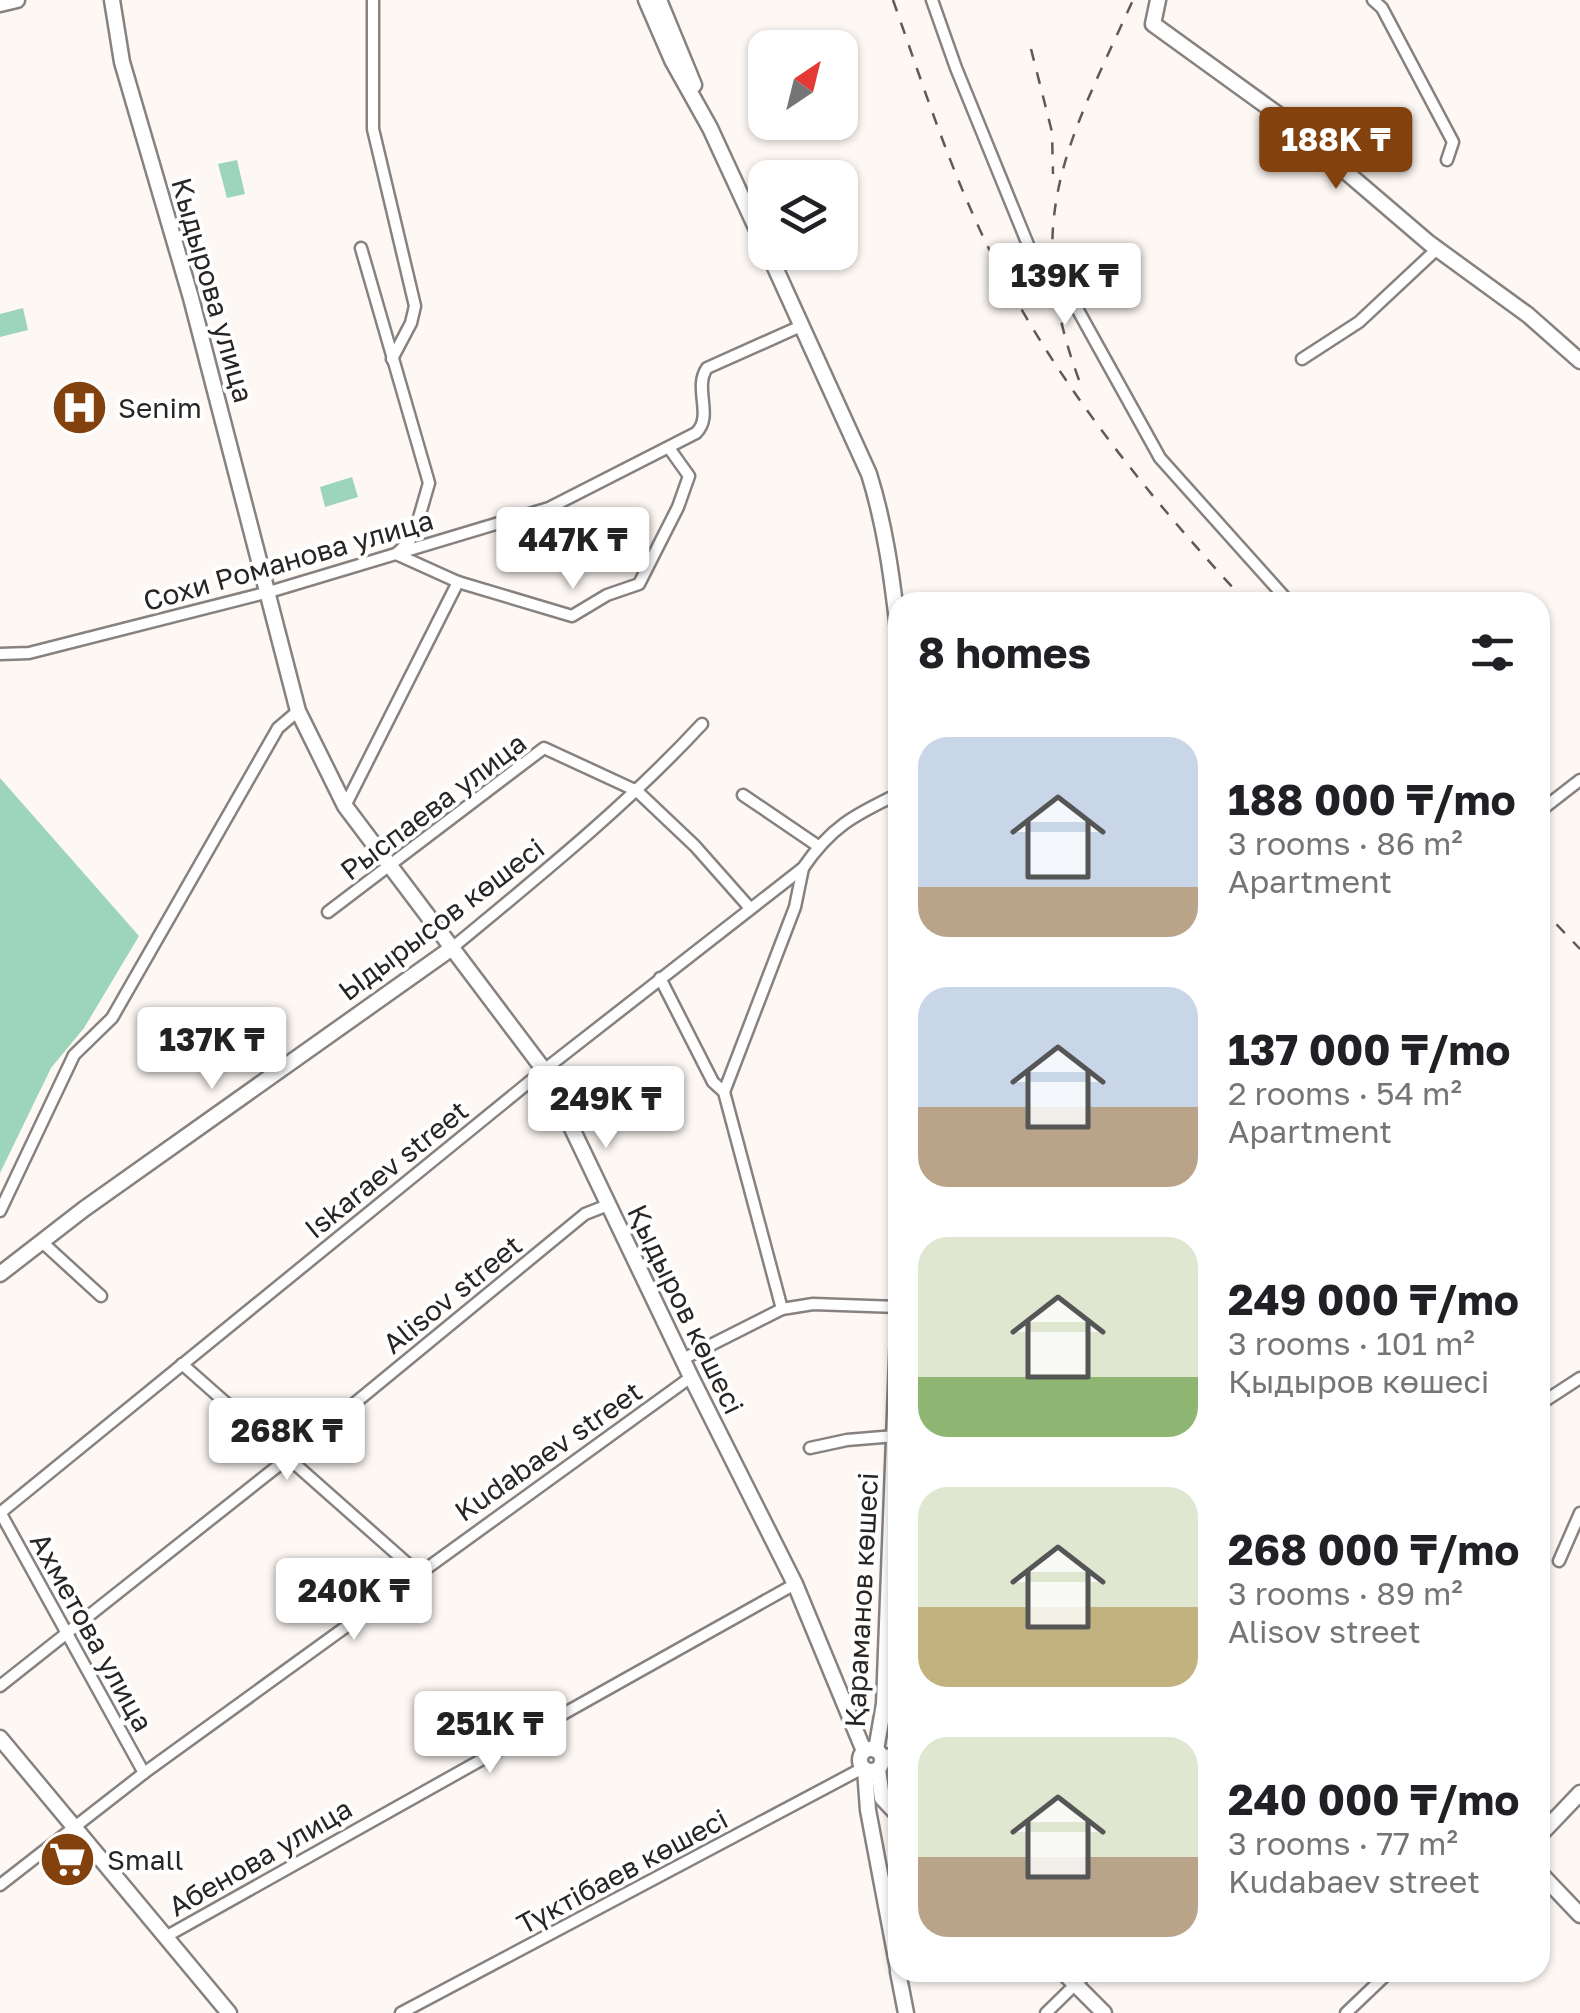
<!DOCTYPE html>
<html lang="en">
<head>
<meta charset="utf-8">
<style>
  :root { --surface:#fff; --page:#f2f2f2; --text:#202124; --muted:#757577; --accent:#82410d }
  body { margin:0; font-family:"Golos Text",sans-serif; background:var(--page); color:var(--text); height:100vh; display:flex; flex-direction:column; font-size:38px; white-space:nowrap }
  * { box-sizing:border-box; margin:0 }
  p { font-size:32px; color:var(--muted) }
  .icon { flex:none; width:55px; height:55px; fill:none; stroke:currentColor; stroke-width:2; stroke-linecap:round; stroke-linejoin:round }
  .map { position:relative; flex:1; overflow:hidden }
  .drawer { position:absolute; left:888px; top:592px; width:662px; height:1390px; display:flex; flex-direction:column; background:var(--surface); border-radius:30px; box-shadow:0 2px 8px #0004 }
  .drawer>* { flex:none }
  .needle { width:65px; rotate:35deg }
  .fabs { position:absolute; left:748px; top:30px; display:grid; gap:20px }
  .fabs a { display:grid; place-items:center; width:110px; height:110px; border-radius:20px; background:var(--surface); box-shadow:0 2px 8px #0004; font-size:50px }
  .price { position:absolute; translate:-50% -85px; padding:0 22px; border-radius:10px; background:#fff; color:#222; font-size:32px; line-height:65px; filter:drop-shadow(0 2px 5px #0008) }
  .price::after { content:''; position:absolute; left:50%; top:60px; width:30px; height:22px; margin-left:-15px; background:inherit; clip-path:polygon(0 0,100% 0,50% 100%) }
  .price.active { background:var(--accent); color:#fff }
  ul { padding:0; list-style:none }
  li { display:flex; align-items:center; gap:30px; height:250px; padding:0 30px }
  li span { display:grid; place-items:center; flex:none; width:280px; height:200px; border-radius:30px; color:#555 }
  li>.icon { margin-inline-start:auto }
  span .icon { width:120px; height:120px; fill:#fffc; stroke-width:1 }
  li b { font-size:42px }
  h2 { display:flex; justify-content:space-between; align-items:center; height:120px; padding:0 30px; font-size:42px }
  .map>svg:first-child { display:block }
  .green { fill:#9cd5b9 }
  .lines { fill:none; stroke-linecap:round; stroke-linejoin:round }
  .street-casing { stroke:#87827f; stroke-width:15 }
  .secondary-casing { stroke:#87827f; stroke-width:19 }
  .street { stroke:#fff; stroke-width:10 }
  .secondary { stroke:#fff; stroke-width:14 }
  .rail { stroke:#5d5a57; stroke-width:2.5; stroke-dasharray:12 12; stroke-linecap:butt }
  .labels { text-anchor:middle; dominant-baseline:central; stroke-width:8; stroke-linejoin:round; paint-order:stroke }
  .street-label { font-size:28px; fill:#282624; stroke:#fff }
  .poi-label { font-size:28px; fill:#282624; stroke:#fff; text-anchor:start }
</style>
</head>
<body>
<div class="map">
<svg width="1580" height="2013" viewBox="0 0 1580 2013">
  <rect width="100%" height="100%" fill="#fdf8f4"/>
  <g class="green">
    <polygon points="237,160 245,194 227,198 218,164"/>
    <polygon points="23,308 28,330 0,337 0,314"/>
    <polygon points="352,477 358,497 325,507 320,487"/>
    <polygon points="0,778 139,936 84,1028 51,1068 0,1173"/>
  </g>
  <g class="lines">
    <defs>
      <g id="street">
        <polyline points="373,0 373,129 415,306 411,323 392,359"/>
        <polyline points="932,0 956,68 1033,257 1074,303 1160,458 1289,602"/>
        <polyline points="1373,0 1382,8 1453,142 1447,160"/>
        <polyline points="361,248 429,483 416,528 409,542 396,554 458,582 572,616 607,595 639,584 678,507 689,476 669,448"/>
        <polyline points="1302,359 1359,322 1437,249"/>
        <path d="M0 654 29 653 269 592 549 508 696 433C714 416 693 388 707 368L801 326"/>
        <polyline points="743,795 818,846"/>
        <polyline points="345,806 458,582"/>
        <polyline points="1540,811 1580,780"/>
        <polyline points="328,912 544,748 637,791 695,846 749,907"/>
        <path d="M452 948C539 876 625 807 702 724"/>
        <polyline points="660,978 713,1082 724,1092 782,1309"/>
        <polyline points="724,1092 795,907 803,868"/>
        <polyline points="0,1211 74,1055 112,1018 278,728 298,711"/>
        <polyline points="42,1242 101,1296"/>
        <polyline points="683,1359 782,1309 813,1304 898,1307"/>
        <polyline points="182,1364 417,1572"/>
        <polyline points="1540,1404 1580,1378"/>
        <polyline points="810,1448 847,1440 895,1436"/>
        <polyline points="0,1512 144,1773"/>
        <path d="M0 1513 544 1070 803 868C831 827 854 815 898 794"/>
        <polyline points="1559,1561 1580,1513"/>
        <polyline points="0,1686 288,1458 585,1214 608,1205"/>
        <polyline points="882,1756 898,1752"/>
        <polyline points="0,1885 144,1773 691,1377"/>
        <polyline points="167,1936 795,1584"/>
        <polyline points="401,2013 863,1768"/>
        <polyline points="1046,2013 1088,1972"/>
        <polyline points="1346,2013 1389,1972"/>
      </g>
      <g id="secondary">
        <polyline points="112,0 122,62 191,298 298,711 345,806 544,1070 691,1377 795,1584 864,1751"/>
        <polyline points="646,0 672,60 710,128 765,247"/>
        <polyline points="659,0 694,85"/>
        <polyline points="1158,0 1153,24 1283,118 1429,243 1528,315 1580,361"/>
        <polyline points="0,4 17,0"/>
        <path d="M768 252 869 474C885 525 892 577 898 630"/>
        <polyline points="0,1274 84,1209 452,948"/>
        <polyline points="0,1738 229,2013"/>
        <circle cx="871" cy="1760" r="11"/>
        <polyline points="876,1750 884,1704 898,1333"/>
        <polyline points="865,1769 868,1810 898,1969"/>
        <polyline points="878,1769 882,1798 898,1815"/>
        <polyline points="1540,1835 1580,1793"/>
        <polyline points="1540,1873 1580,1915"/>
        <polyline points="898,1972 906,2013"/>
        <polyline points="1063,1972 1104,2013"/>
      </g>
    </defs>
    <use href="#street" class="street-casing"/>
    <use href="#secondary" class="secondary-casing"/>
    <use href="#street" class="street"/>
    <use href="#secondary" class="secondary"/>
    <g class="rail">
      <path d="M893 0C923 85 951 173 992 255 1057 384 1149 497 1246 602"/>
      <polyline points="1031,49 1052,132 1053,174"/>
      <path d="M1079 380C1020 220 1068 143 1133 0"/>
      <polyline points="1540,907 1580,949"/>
    </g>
  </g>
  <defs>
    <symbol id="hospital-disc" viewBox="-11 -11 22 22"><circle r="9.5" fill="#82410d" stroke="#fff"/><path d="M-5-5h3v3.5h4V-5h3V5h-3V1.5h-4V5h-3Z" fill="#fff"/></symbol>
    <symbol id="supermarket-disc" viewBox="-11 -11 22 22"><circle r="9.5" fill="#82410d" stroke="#fff"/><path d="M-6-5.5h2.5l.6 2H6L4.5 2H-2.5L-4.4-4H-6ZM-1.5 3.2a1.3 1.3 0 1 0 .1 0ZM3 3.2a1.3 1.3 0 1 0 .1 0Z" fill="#fff"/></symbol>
  </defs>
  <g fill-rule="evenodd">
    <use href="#hospital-disc" x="48" y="376" width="63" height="63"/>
    <use href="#supermarket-disc" x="36" y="1828" width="63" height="63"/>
  </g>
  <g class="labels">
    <g class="street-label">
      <text transform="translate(213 290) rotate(74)">Кыдырова улица</text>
      <text transform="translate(288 560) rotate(-16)">Сохи Романова улица</text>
      <text transform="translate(433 806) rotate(-37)">Рыспаева улица</text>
      <text transform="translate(441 919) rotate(-37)">Ыдырысов көшесі</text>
      <text transform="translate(386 1169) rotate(-39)">Iskaraev street</text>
      <text transform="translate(452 1294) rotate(-39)">Alisov street</text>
      <text transform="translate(686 1309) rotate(64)">Қыдыров көшесі</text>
      <text transform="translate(548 1451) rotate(-35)">Kudabaev street</text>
      <text transform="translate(861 1600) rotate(-87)">Қараманов көшесі</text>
      <text transform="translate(92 1632) rotate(61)">Ахметова улица</text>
      <text transform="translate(260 1857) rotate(-30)">Абенова улица</text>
      <text transform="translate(622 1871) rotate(-28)">Түктібаев көшесі</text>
    </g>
    <g class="poi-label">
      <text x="118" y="407">Senim</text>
      <text x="107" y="1859">Small</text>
    </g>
  </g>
</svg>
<div class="fabs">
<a><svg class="needle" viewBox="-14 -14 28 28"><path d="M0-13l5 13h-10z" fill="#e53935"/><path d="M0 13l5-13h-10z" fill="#757577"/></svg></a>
<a><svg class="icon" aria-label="layers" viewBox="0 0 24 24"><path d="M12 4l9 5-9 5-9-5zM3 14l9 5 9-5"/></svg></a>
</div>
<b class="price active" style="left:1336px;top:192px">188K ₸</b>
<b class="price" style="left:1065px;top:328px">139K ₸</b>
<b class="price" style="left:573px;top:592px">447K ₸</b>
<b class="price" style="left:212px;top:1092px">137K ₸</b>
<b class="price" style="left:606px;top:1151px">249K ₸</b>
<b class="price" style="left:287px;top:1483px">268K ₸</b>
<b class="price" style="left:354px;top:1643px">240K ₸</b>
<b class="price" style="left:490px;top:1776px">251K ₸</b>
<section class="drawer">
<h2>8 homes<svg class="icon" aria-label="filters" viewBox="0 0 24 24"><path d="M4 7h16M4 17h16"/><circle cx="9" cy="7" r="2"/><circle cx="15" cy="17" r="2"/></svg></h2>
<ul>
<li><span style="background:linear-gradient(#c9d6e8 75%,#b9a48a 0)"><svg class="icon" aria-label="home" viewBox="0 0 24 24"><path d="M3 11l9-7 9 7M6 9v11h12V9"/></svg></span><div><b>188 000 ₸/mo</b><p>3 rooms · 86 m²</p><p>Apartment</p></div></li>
<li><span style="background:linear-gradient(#c9d6e8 60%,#b9a48a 0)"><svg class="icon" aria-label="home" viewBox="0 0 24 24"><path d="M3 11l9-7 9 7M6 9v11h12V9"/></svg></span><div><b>137 000 ₸/mo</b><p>2 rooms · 54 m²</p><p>Apartment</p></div></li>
<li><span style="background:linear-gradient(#dfe7d0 70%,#8fb573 0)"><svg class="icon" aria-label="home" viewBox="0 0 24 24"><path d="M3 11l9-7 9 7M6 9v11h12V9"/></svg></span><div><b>249 000 ₸/mo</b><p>3 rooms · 101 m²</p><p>Қыдыров көшесі</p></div></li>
<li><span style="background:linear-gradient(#dfe7d0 60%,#c2b280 0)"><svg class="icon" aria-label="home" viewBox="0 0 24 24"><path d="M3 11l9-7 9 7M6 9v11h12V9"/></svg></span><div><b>268 000 ₸/mo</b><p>3 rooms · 89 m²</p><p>Alisov street</p></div></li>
<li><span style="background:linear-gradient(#dfe7d0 60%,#b9a48a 0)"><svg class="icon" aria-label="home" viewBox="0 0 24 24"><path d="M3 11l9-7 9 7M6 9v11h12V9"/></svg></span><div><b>240 000 ₸/mo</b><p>3 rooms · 77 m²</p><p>Kudabaev street</p></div></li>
</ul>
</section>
</div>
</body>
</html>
